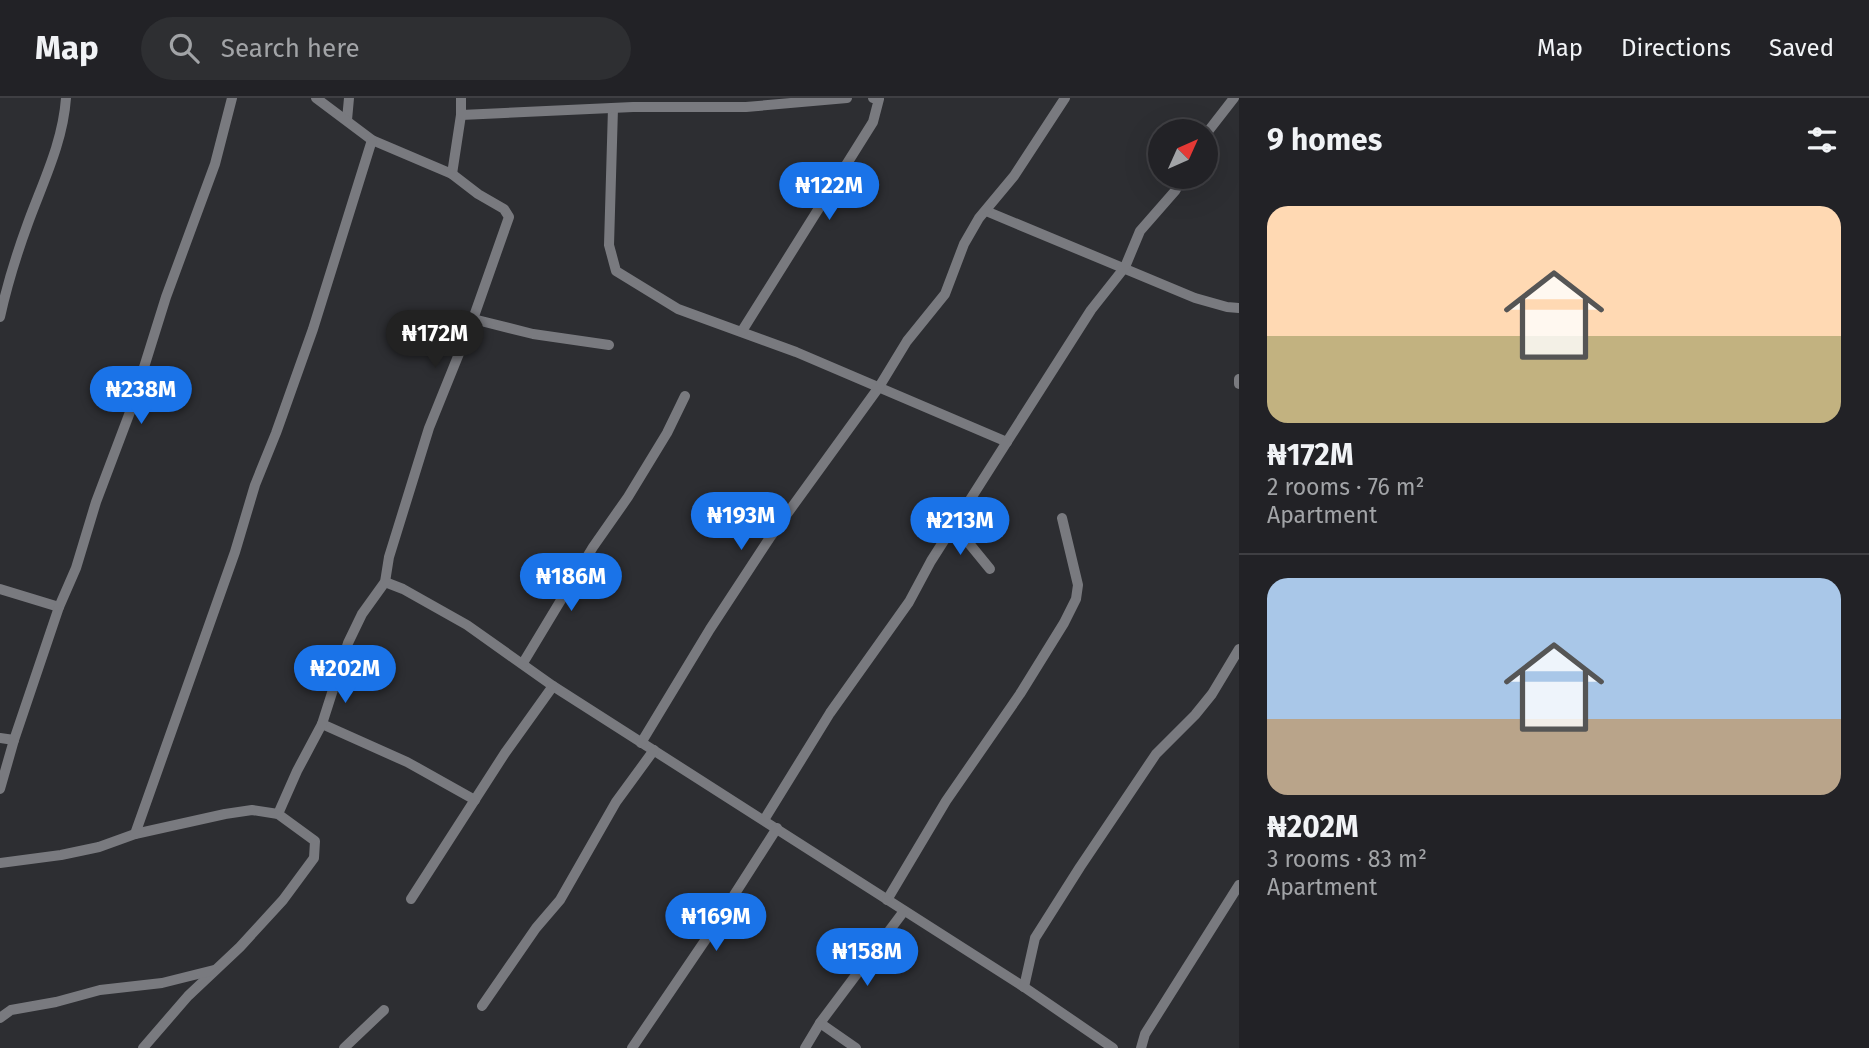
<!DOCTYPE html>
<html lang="en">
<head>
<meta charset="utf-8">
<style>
  :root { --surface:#222226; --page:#2e2f32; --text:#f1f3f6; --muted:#a2a4a7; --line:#3f3f43; --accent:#1a73e8 }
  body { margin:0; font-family:"Fira Sans",sans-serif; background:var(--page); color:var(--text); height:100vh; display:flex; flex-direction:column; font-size:26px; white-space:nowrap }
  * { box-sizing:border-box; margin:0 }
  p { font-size:23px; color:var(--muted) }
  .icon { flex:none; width:38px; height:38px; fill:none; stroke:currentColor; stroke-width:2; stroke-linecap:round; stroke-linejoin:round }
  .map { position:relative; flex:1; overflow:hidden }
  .details { display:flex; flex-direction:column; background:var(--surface); width:630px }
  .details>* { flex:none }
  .needle { width:46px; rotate:45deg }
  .buttons { position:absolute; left:1148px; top:21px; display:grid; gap:14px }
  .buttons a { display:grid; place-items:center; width:70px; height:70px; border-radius:50%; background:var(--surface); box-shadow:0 7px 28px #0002,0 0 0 2px var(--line); font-size:35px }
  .price { position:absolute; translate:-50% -60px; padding:0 16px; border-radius:24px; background:var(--accent); color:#fff; font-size:23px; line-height:46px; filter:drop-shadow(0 2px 4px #0008) }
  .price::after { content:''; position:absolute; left:50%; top:42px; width:21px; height:16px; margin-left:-10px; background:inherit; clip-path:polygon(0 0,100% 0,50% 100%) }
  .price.current { background:#222; color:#fff }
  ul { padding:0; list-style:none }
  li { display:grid; align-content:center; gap:14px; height:371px; padding:0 28px }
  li+li { border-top:2px solid var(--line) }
  li span { display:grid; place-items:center; height:217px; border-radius:21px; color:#555 }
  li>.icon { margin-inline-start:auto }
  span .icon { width:126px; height:126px; fill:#fffc; stroke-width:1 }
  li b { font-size:30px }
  h2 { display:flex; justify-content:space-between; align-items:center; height:84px; padding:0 28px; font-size:30px }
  header { display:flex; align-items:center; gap:42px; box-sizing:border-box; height:98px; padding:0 35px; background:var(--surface); border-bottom:2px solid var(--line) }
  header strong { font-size:33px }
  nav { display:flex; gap:38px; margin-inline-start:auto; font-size:24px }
  .search { width:490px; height:63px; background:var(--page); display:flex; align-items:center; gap:18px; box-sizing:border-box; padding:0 24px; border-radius:38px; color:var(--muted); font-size:26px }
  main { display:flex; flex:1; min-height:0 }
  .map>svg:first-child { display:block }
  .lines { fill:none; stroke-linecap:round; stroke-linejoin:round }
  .street { stroke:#797a7f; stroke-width:10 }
</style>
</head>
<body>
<header>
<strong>Map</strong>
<div class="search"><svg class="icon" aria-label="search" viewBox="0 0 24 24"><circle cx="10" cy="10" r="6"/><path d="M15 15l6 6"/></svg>Search here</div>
<nav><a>Map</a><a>Directions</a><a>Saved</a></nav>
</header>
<main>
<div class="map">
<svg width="1239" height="950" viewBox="0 0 1239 950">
  <rect width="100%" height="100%" fill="#2d2e32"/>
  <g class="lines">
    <g class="street">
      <polyline points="613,10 609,147 616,173 678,211 796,254 1007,344"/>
      <polyline points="461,17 633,9 746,9 847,0"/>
      <polyline points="347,22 349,0"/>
      <polyline points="1206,36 1234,0"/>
      <polyline points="452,76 461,17 461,0"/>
      <polyline points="986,113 1195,200 1227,209 1239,210"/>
      <path d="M0 219C7 187 17 155 28 125 43 84 63 44 66 0"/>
      <polyline points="473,221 533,236 609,247"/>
      <polyline points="742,233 873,24 879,1 873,0"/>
      <polyline points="1239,281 1239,286"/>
      <polyline points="954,427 990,471"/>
      <polyline points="385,484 403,491 467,527 553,588 1024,889 1113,950"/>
      <polyline points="0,491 59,509"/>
      <polyline points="523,565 593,449 628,399 667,335 685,298"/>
      <polyline points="322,626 407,664 475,702"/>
      <polyline points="0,640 14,642"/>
      <polyline points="641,645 710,531 771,438 879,289 907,243 945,196 964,146 979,120 1014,78 1065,0"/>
      <polyline points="0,691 14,642 59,509 76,470 96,404 130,314 166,199 215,66 232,0"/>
      <polyline points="278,716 297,673 322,626 348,545 362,516 385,484 389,459 429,330 473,221 509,119 504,111 478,96 452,76 372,42 316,0"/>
      <polyline points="764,722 830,615 909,504 931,463 1091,212 1125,169 1140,133 1175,93 1183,79"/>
      <polyline points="135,736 235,454 255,387 276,335 313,231 372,42"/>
      <polyline points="0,765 61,757 99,749 135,736 225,716 252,712 278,716 315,743 314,760 283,802 240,849 188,898 143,950"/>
      <polyline points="411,801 505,655 553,588"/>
      <polyline points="887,802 946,703 1020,596 1064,525 1076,501 1078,487 1062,420"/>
      <polyline points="1024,889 1035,840 1080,769 1156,656 1195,617 1212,596 1239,551"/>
      <polyline points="482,908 536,830 560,802 616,704 654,652"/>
      <polyline points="0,920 11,912 56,904 100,892 162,885 214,872"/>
      <polyline points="820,925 856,950"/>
      <polyline points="344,950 384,912"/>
      <polyline points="632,950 704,844 777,730"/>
      <polyline points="805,950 820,925 904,813"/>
      <polyline points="1141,950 1145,936 1239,787"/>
    </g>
  </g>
</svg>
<div class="buttons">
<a><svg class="needle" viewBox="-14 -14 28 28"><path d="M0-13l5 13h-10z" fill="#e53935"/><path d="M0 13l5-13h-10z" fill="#a2a4a7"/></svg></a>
</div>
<b class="price" style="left:829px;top:124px">₦122M</b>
<b class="price current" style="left:435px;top:272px">₦172M</b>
<b class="price" style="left:141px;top:328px">₦238M</b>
<b class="price" style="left:741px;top:454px">₦193M</b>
<b class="price" style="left:960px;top:459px">₦213M</b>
<b class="price" style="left:571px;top:515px">₦186M</b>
<b class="price" style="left:345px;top:607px">₦202M</b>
<b class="price" style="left:716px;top:855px">₦169M</b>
<b class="price" style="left:867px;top:890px">₦158M</b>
</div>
<section class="details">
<h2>9 homes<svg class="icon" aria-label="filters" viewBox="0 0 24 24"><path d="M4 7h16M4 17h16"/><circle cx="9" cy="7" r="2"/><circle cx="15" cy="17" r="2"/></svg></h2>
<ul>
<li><span style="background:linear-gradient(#ffd9b3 60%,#c2b280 0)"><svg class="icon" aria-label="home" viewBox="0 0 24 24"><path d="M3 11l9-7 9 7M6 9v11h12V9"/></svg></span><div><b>₦172M</b><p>2 rooms · 76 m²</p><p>Apartment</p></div></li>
<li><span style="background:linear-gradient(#a9c7e8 65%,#b9a48a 0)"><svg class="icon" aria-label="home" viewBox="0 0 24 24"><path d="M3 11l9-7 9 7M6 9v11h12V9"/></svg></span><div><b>₦202M</b><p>3 rooms · 83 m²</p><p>Apartment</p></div></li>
</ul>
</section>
</main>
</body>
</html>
